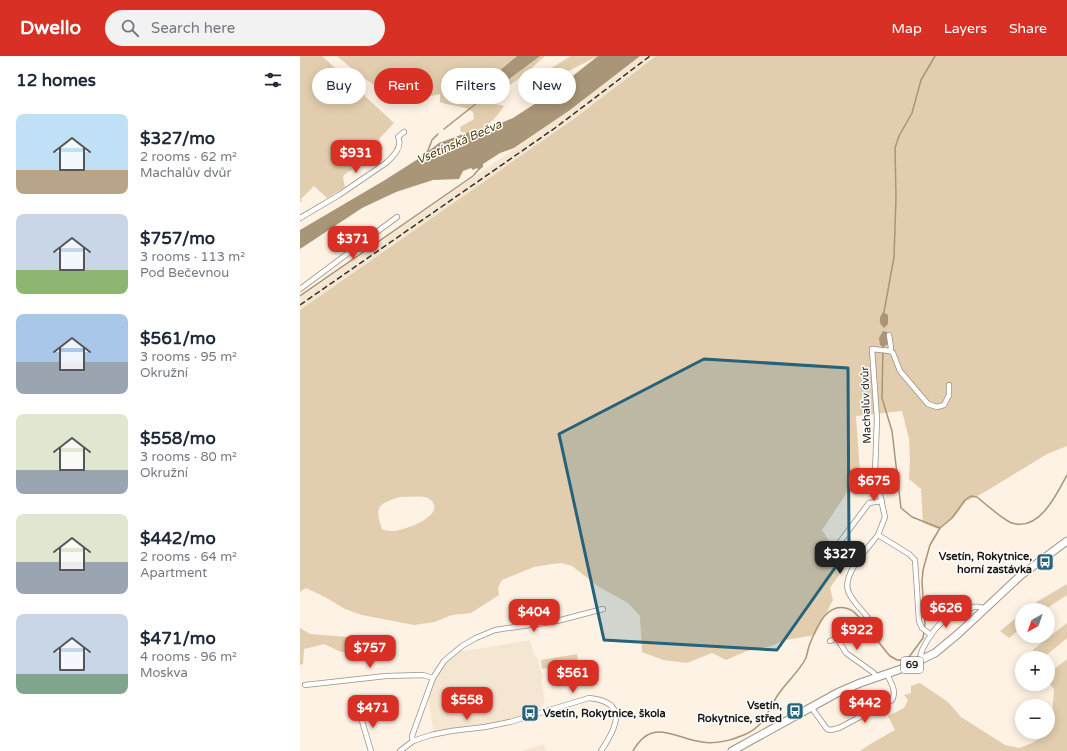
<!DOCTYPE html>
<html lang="en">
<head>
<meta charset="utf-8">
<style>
  :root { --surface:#fff; --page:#f2f2f3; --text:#1f2937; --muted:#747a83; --accent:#d93025 }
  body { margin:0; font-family:"Varela Round",sans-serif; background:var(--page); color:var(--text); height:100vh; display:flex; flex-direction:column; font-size:15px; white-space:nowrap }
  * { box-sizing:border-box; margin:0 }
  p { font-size:13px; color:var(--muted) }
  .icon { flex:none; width:22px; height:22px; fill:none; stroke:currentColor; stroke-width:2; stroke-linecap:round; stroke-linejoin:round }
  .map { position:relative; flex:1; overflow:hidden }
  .details { display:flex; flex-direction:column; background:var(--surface); width:300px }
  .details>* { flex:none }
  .top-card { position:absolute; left:12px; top:12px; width:380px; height:36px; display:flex; gap:8px }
  .needle { width:26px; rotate:220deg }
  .fabs { position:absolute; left:715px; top:547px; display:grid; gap:8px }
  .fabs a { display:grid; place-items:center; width:40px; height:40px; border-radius:50%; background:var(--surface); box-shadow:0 2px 10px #0003; font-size:20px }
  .price { position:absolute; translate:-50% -34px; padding:0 9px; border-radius:8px; background:var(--accent); color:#fff; font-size:13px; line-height:26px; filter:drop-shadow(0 1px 2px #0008) }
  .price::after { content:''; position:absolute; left:50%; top:24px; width:12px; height:9px; margin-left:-6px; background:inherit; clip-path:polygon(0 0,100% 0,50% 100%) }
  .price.on { background:#222; color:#fff }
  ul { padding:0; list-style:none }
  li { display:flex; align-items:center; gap:12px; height:100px; padding:0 16px }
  li span { display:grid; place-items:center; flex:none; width:112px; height:80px; border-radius:8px; color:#555 }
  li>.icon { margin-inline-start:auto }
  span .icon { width:48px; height:48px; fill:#fffc; stroke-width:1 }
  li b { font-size:17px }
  h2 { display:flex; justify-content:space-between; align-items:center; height:48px; padding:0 16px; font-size:17px }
  .pill { padding:0 14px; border-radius:18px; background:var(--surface); box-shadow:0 2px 10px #0003; font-size:14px; line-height:36px }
  .pill.on { background:var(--accent); color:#fff }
  header { display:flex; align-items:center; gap:24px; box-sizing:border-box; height:56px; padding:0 20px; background:var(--accent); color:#fff }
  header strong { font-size:19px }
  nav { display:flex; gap:22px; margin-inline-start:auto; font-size:14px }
  .search { width:280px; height:36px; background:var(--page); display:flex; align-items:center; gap:10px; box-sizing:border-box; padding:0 14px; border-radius:22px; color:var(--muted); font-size:15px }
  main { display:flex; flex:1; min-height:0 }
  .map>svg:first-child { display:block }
  .built { fill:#f4e6d0 }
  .green { fill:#e2ceae; fill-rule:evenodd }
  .water { fill:#a99577 }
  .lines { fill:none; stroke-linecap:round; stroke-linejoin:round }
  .stream { stroke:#a99577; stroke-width:1.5 }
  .street-casing { stroke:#9b9284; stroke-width:6 }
  .primary-casing { stroke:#9b9284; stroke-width:9 }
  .street { stroke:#fff; stroke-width:4.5 }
  .primary { stroke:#fff; stroke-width:7 }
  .rail { stroke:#35302a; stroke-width:1.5; stroke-dasharray:6 3; stroke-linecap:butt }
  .marked { fill:#26627a; fill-opacity:0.2; stroke:#26627a; stroke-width:3; stroke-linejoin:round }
  .labels { text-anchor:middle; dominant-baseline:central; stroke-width:3; stroke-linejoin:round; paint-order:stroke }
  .shield { fill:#fff; stroke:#605d5a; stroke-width:1 }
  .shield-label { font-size:10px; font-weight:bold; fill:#1c1813 }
  .street-label { font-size:11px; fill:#1c1813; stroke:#fff }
  .poi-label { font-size:11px; font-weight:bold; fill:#1c1813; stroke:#fff; text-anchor:end }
  .water-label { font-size:12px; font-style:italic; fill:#5b3e03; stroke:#fff }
</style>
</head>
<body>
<header>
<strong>Dwello</strong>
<div class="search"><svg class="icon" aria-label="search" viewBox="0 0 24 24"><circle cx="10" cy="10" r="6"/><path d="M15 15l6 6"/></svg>Search here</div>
<nav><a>Map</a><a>Layers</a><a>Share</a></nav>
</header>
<main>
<section class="details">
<h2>12 homes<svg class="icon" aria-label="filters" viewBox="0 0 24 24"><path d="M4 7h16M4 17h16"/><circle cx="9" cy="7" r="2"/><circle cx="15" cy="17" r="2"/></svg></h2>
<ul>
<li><span style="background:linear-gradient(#bfe0f5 70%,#b9a48a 0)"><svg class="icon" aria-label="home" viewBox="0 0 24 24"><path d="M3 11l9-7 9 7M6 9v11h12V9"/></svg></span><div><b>$327/mo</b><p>2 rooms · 62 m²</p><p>Machalův dvůr</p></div></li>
<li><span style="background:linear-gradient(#c9d6e8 70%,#8fb573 0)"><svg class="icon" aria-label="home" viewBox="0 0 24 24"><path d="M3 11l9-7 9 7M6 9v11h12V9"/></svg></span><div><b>$757/mo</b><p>3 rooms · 113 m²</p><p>Pod Bečevnou</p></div></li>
<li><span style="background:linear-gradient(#a9c7e8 60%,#9aa5b1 0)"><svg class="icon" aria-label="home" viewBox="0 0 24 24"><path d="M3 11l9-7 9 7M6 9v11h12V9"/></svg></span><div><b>$561/mo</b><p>3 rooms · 95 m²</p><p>Okružní</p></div></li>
<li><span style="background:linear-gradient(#dfe7d0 70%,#9aa5b1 0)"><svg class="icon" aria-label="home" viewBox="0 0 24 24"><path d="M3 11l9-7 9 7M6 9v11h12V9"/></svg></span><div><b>$558/mo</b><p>3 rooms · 80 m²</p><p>Okružní</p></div></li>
<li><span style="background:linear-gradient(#dfe7d0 60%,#9aa5b1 0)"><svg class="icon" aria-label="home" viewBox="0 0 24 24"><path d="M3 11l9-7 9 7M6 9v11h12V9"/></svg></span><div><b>$442/mo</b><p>2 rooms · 64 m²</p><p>Apartment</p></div></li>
<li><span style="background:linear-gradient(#c9d6e8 75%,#7fa58c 0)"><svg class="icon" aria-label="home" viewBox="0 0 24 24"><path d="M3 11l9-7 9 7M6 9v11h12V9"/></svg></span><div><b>$471/mo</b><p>4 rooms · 96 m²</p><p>Moskva</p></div></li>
</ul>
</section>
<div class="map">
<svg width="767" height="695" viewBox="0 0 767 695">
  <rect width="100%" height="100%" fill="#fdf2e3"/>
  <g class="built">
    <polygon points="340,0 356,0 275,62 0,254 0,242 270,54"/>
    <polygon points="230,584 234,599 236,599 243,620 241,624 245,645 240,652 241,657 210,666 134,679 128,640 133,622 145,608 160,594 165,595"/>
    <polygon points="243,688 246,695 222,695"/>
  </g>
  <g class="green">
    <polygon points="0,0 22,0 94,67 79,83 83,93 44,119 43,122 45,131 27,142 14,130 1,143 2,145 0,146"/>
    <path d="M37 0H245L225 18 187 46 204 50C195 64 180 80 161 76L160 71 174 63 173 56C162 48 152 51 140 46V38L127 41 115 47 91 43 105 30V27L101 22 89 26 82 33 79 32 62 21Z"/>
    <polygon points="271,0 298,0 229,35 228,26"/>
    <path d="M356 0H767V390L747 398 683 437 666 445 655 460 638 473 623 467 621 433 609 423 610 404 609 383 602 355 556 360 560 417 522 474 540 501 534 511 539 519 530 532 533 544 515 579 486 584 468 591 447 595 426 604 412 597 387 607 363 604 342 596 340 560 328 547 299 531 272 510 262 507 251 508 234 511 202 524 198 532 199 539 171 557 152 559 134 566 114 569 62 559 45 553 25 541 6 532 0 536V254L275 62ZM100 441C108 441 117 440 125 441 129 442 133 445 134 449 139 462 101 476 91 475 88 475 84 474 82 473 74 450 78 448 100 441Z"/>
    <polygon points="767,528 767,539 744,554 726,554 735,547"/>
    <polygon points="722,557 722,571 709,582 700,575"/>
    <polygon points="767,567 767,582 743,602 728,602 734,593"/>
    <polygon points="0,572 10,578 60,582 63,585 63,591 55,596 41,596 24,588 4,593 3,608 0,609"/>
    <polygon points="277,598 278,607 242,613 241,604"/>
    <polygon points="767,603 767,695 560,695 572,687 595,674 588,660 604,652 608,644 604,639 611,637 611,630 620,627 648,646 661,661 705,689 719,692 732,687 742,681 746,676 748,676 748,674 751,671 754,633 748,626 748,618"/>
  </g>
  <g class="water">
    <path d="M217 0H240L197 32 193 27C194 16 210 7 217 0Z"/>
    <polygon points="298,0 340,0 270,54 214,92 200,97 183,108 183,111 179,114 177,112 173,114 171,112 163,115 159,123 133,124 96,136 62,152 0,193 0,174 85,124 118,103 139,87 166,77 194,70 213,62 250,38"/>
    <path d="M583 256 588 259V268L584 272C578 267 579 262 583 256Z"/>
    <polygon points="583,275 587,276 589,284 588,288 583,291 580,289 579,282"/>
  </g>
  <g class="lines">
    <g class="stream">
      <polyline points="144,73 187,39 196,29"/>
      <polyline points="127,97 132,84 138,78"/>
      <polyline points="0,240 173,120 179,113"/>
      <polyline points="584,256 594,201 596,141 595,92 599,80 612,57 621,24 635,0"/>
      <polyline points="583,290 582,342 592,375 601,452 612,461 640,472"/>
      <path d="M333 695C352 661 374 682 402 686 414 688 430 685 441 680 447 678 454 674 459 669 468 660 472 646 480 636 488 625 500 614 506 602 507 598 508 594 509 590 516 572 527 543 551 554 561 559 581 591 590 600L597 604H603L609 601 623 582 625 568 622 526 623 514 630 489 640 472 652 462 665 444 671 440 677 441C684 447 705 465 712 467 739 476 757 438 767 419"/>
    </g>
    <defs>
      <g id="street">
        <path d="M0 162 39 139 86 107C93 101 103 90 98 81L104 76"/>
        <polyline points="0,233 97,161"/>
        <polyline points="589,279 591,292 590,295"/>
        <polyline points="540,486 569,447 582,445"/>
        <path d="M568 562C562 554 553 546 549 537 540 520 568 492 578 479"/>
        <polyline points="549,564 546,574 537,582 546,597 574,617 576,622"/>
        <polyline points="631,579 622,572 619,565 615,504 609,498 578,479 585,461 575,417 577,363 572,293 590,295 593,297 600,315 628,348 637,351 644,349 649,339 649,329"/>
        <polyline points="530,585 537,582"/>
        <path d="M620 605C620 597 623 592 627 585 638 567 645 562 664 555 671 552 678 548 684 553"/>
        <polyline points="5,629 86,620 123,619 133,622"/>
        <path d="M511 651 527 673 531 674 539 672 592 644C597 635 591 627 587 618"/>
        <polyline points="59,655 71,695"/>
        <polyline points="113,685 112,680 133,622 144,605 162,590 176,582 195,574 257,565 303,553"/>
        <path d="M100 695 113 685 131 679 151 675 185 671 210 666 289 642C329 646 317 671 301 695"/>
      </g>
      <polyline id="primary" points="432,695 537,637 560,627 604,612 635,597 658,578 720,520 767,485"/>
    </defs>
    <use href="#street" class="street-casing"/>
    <use href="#primary" class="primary-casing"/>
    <use href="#street" class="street"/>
    <use href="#primary" class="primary"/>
    <polyline class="rail" points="0,249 255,72 350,0"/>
  </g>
  <path class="marked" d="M404 303 548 312 549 492 477 594 304 584 259 378Z"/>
  <defs>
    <symbol id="bus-square" viewBox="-11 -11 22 22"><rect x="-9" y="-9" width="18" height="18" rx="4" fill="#26627a" stroke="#fff"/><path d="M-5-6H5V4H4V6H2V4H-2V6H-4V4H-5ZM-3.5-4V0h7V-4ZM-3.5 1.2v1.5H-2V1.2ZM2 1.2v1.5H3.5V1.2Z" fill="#fff"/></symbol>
  </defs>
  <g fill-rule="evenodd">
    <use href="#bus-square" x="735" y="496" width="20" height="20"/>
    <use href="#bus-square" x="485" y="645" width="20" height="20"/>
    <use href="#bus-square" x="220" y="647" width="20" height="20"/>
  </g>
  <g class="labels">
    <rect class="shield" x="601" y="601" width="22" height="16" rx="3"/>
    <g class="shield-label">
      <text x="612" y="609">69</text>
    </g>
    <g class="street-label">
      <text transform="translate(566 349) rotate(-92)">Machalův dvůr</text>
    </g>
    <g class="poi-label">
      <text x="732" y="500">Vsetín, Rokytnice,<tspan x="732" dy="13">horní zastávka</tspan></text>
      <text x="482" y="649">Vsetín,<tspan x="482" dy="13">Rokytnice, střed</tspan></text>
      <text x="243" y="657" text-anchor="start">Vsetín, Rokytnice, škola</text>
    </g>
    <g class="water-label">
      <text transform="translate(159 86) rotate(-24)">Vsetínská Bečva</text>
    </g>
  </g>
</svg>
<div class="fabs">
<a><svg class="needle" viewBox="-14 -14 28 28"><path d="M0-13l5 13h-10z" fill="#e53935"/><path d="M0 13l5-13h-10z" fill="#747a83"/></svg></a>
<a>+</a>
<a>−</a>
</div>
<b class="price" style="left:56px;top:118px">$931</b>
<b class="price" style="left:53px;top:204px">$371</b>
<b class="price" style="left:574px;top:446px">$675</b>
<b class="price on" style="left:540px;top:519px">$327</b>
<b class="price" style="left:646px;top:573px">$626</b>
<b class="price" style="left:234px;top:577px">$404</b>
<b class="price" style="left:557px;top:595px">$922</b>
<b class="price" style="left:70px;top:613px">$757</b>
<b class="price" style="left:273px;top:638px">$561</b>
<b class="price" style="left:167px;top:665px">$558</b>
<b class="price" style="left:565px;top:668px">$442</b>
<b class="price" style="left:73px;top:673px">$471</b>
<div class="top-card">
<a class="pill">Buy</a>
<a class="pill on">Rent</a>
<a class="pill">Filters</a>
<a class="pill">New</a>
</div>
</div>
</main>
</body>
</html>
